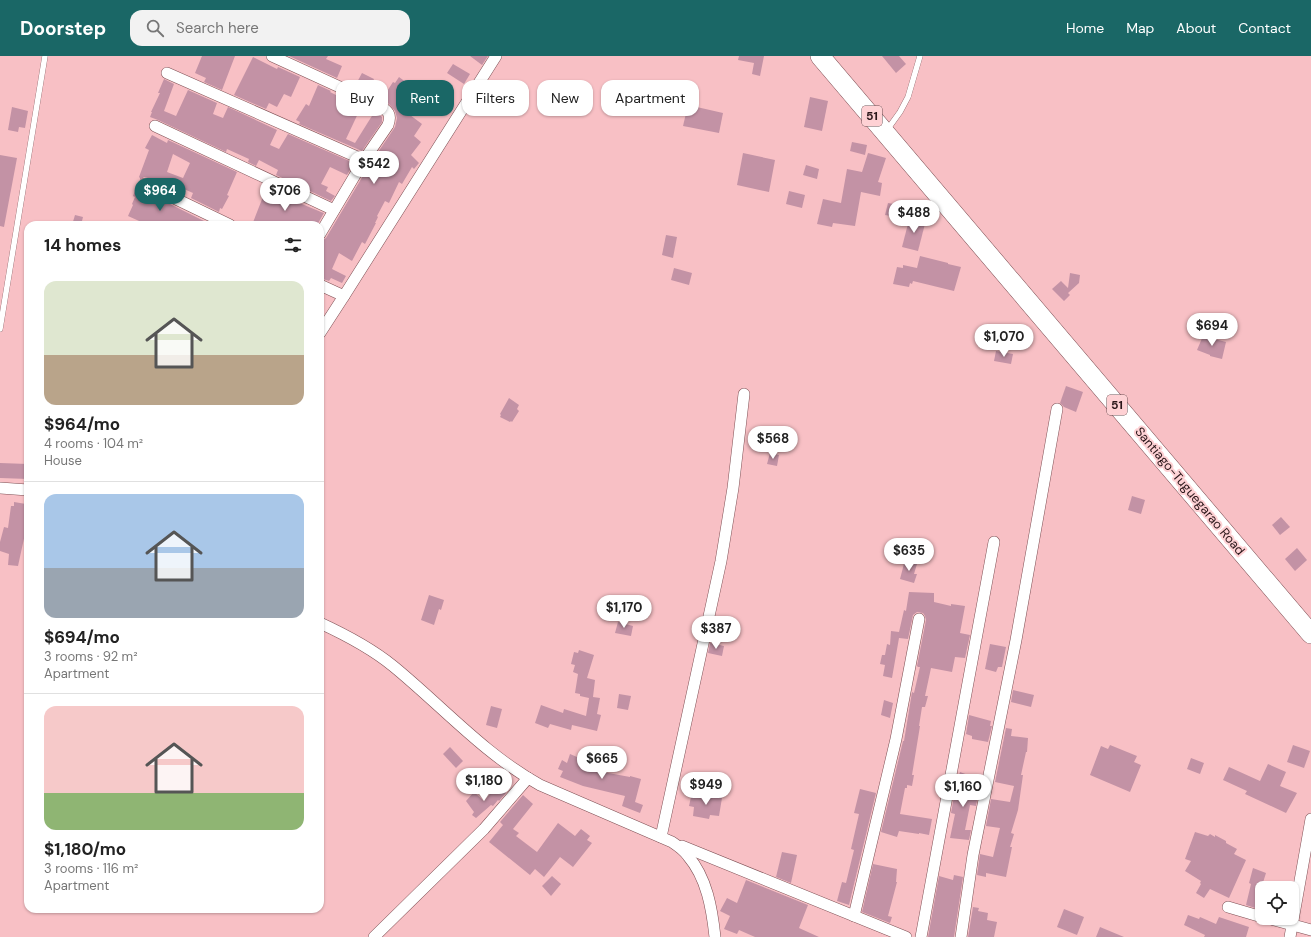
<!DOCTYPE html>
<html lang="en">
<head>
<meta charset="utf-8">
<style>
  :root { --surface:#fff; --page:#f2f2f2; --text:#222; --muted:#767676; --line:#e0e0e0; --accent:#1a6766 }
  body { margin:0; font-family:"DM Sans",sans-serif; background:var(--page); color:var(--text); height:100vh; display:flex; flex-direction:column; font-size:15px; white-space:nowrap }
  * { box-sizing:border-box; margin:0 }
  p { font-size:13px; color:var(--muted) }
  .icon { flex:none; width:22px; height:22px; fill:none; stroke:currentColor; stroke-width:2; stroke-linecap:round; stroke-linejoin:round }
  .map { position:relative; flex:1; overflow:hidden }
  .panel { position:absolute; left:24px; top:165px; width:300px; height:692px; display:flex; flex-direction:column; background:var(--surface); border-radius:12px; box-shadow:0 1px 3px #0004 }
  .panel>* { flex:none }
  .banner { position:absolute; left:336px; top:24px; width:380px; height:36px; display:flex; gap:8px }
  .tools { position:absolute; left:1255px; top:825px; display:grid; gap:8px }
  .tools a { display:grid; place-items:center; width:44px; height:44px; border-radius:8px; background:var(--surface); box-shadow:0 1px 3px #0004; font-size:20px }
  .price { position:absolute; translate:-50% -34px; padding:0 9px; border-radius:14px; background:#fff; color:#222; font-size:13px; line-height:26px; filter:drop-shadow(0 1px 2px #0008) }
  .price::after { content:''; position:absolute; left:50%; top:24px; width:12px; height:9px; margin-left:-6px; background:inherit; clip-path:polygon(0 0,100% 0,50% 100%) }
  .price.active { background:var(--accent); color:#fff }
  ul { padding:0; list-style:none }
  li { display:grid; align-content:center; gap:8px; height:212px; padding:0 20px }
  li+li { border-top:1px solid var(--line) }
  li span { display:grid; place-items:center; height:124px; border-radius:12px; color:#555 }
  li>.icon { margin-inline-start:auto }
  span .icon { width:72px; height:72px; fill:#fffc; stroke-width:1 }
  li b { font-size:17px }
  h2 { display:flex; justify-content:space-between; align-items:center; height:48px; padding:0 20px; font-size:17px }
  .tag { padding:0 14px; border-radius:12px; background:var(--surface); box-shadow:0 1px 3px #0004; font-size:14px; line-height:36px }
  .tag.active { background:var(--accent); color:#fff }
  header { display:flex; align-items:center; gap:24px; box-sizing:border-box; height:56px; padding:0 20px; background:var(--accent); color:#fff }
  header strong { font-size:19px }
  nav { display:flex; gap:22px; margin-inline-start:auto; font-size:14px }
  .search { width:280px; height:36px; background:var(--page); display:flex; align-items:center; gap:10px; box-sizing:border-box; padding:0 14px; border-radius:12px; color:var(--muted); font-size:15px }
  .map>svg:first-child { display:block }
  .building { fill:#c392a5; fill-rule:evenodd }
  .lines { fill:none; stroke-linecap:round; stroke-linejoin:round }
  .service-casing { stroke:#7e4f54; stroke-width:6 }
  .minor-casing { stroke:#7e4f54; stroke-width:12 }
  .trunk-casing { stroke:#7e4f54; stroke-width:20 }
  .service { stroke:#fff; stroke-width:5.5 }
  .minor { stroke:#fff; stroke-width:11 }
  .trunk { stroke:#fff; stroke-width:19 }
  .labels { text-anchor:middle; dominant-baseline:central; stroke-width:4; stroke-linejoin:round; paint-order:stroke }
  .shield { fill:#fed1d4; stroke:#6a4f52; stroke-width:1 }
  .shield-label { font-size:12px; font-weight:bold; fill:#2b171a }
  .street-label { font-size:13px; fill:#2b171a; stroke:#fed1d4 }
</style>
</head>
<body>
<header>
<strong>Doorstep</strong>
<div class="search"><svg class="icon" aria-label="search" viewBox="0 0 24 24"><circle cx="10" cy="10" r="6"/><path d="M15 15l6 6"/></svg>Search here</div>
<nav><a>Home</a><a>Map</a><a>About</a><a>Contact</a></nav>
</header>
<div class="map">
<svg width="1311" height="881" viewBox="0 0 1311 881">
  <rect width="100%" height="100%" fill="#f8c0c5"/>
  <g class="building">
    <polygon points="202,0 235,0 222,34 204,26 206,22 195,17"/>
    <polygon points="289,0 328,0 326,3 342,10 337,22"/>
    <polygon points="470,0 488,0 482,9"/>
    <polygon points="739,0 764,0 760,20 752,18 754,7 738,4"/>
    <polygon points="882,0 899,0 906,8 896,17"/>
    <polygon points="253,1 277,13 278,11 300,21 291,41 284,38 277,51 269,47 266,53 234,39"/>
    <polygon points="453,8 470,18 464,28 447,17"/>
    <polygon points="362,17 374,23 368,36 355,30"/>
    <polygon points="399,21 407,27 403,34 420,48 410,59 422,68 414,80 421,86 411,99 419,107 414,113 412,111 402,128 399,126 389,147 385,145 377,160 378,161 375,167 376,167 365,188 362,186 352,205 339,197 332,213 346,220 342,227 331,222 329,225 320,222 320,186 326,182 370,108 395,71 397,62 395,55 389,48 382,43 393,26 395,27"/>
    <polygon points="164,23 174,28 164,55 176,60 188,34 217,47 213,58 223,62 228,51 275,73 277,74 270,89 279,93 288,78 354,107 347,119 330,111 321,128 328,131 326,135 335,140 331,145 276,119 278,114 259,104 256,110 248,106 249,103 227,93 226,96 158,64 150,61 152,56 151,56 160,37 158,37"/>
    <polygon points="318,29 331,35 330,36 346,44 347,42 362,49 346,83 355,87 375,55 382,61 382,66 362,95 299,68 300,66 296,64 306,48 309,50"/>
    <polygon points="488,41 498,46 495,54 485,49"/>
    <polygon points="810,41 828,45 822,75 804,71"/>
    <polygon points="688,49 723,57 719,77 683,70"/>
    <polygon points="12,51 28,55 25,72 19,71 18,76 8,74"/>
    <path d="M152 79 167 87 168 84 237 116 227 139 229 140 222 153 220 152 219 156 191 142 193 137 177 130 175 135 148 122 144 121 140 124V122L139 121 149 94 145 92ZM173 98 190 107 183 122 167 116Z"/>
    <polygon points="852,86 867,89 865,99 850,95"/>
    <polygon points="743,97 775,104 769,136 737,129"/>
    <polygon points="868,97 886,102 878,126 882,127 880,140 861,136 855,170 833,167 832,171 817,168 823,143 841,147 847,113 862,116"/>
    <polygon points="0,99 17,102 4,171 0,170"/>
    <polygon points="806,109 819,113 817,123 803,119"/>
    <polygon points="138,127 139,132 142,134 212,169 148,169 128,160 133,149 132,148 135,141 133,140"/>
    <polygon points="266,133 321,156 324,157 317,169 252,169"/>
    <polygon points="789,135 805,139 802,152 786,148"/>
    <polygon points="888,147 910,151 907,163 885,159"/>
    <polygon points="75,159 83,161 81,169 72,169"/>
    <polygon points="910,160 926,164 918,195 902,191"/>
    <polygon points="666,179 677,181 673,202 662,199"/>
    <polygon points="920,200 948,207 948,208 961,211 954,235 913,225 912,228 910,227 909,231 893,228 897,211 903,212 903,209 917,212"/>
    <polygon points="674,212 692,217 689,229 671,224"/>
    <polygon points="1070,217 1080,219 1079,227 1068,237 1070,239 1064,245 1052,233 1061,225 1068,232"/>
    <polygon points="1203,280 1226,286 1222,303 1210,300 1210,299 1197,294"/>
    <polygon points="996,295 1013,298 1011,308 994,305"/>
    <polygon points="1066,330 1083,336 1076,356 1064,351 1060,347"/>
    <polygon points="509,342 519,349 517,353 519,355 512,366 511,365 510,366 500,361 501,359 500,358"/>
    <polygon points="770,397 779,399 777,410 767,408"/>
    <polygon points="0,407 28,408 28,423 0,422"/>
    <polygon points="1132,440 1145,444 1141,458 1128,454"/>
    <polygon points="14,446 26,448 25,453 27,453 24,478 25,478 18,510 8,509 9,498 0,495 0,486 4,471 8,472 11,450 14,450"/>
    <polygon points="1281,461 1290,471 1280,479 1272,469"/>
    <polygon points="1297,492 1307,504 1295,515 1285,503"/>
    <polygon points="905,504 917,508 914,518 917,518 914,527 900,523"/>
    <polygon points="909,536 934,537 934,546 951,550 951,548 965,550 960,577 970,579 965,602 955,601 952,616 931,612 925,640 928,640 925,651 922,651 919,670 920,670 912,719 914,719 912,730 907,729 907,732 905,732 900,758 932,763 929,779 919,777 919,778 899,775 897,781 881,776 903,685 904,685 912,636 914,637 920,611 918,611 917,610 926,564 925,560 923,557 917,556 913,559 908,583 899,582 892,622 883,620 885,609 880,608 882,599 885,599 887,588 890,589 891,575 899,576 904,554 906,555"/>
    <polygon points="429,539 444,544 441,554 439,553 434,569 421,564"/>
    <polygon points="618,566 633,570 631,580 615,577"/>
    <polygon points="710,587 724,590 722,600 708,597"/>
    <polygon points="990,588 1006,591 1002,611 998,611 996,616 985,613"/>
    <polygon points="579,594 594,599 587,622 595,624 593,641 600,642 597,658 601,659 597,675 572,669 571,674 550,668 548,672 535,667 541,649 563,657 564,653 586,660 589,642 580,640 580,638 575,637 578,618 573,616 575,609 571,608 574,596 578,597"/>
    <polygon points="1013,634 1034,639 1031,651 1011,646"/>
    <polygon points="619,638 631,640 628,654 617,652"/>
    <polygon points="884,644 893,647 890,662 881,659"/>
    <polygon points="491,650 502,653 497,672 486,669"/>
    <polygon points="969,659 991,665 990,670 992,670 988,686 972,683 972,680 966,678"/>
    <polygon points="1006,672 1012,673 1011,680 1028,682 1027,696 1026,696 1021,719 1023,719 1018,754 1011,777 1014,778 1010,791 1012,791 1006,821 986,817 986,821 977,819 980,798 993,801 1000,772 986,770 991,743 1010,746 1014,730 995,726"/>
    <polygon points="1110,689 1137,700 1134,706 1141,709 1130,736 1090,719 1101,690 1108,693"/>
    <polygon points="1293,689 1310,695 1304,712 1287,706"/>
    <polygon points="450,691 463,705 456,712 443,698"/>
    <polygon points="570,698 591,707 592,706 605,709 603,716 630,721 630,720 641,723 635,746 643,749 640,757 622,750 625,740 583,730 560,721 563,715 558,713 562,704 567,707"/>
    <polygon points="1191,702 1204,707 1200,718 1187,713"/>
    <polygon points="1268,708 1286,716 1280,730 1297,737 1286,757 1245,738 1247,735 1223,724 1229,711 1260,725"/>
    <polygon points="960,716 968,719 965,731 979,734 976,750 970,749 965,774 971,774 969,784 950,782 955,758 951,757 956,729"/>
    <polygon points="495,732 500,735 502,733 506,737 499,745 498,744 493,750 491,749 476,762 472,759 474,756 466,745 474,736 484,745"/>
    <polygon points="860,733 876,737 849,849 837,845 842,826 846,827 854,794 851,793 859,758 854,757"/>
    <polygon points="697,737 722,742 719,760 710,759 709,763 693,760 694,751 689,750 691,741 696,742"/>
    <polygon points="523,739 533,748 513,773 519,777 516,780 537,796 558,767 575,780 581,773 590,780 587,784 592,787 573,811 560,801 544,821 535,813 530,819 489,786 503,769 500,766"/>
    <polygon points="1195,776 1208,780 1210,778 1215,781 1215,779 1226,785 1226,787 1237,793 1234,798 1246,804 1229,842 1210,833 1204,842 1196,837 1201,828 1200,827 1201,825 1185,815 1191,805 1185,803"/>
    <polygon points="782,796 797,799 791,827 776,821"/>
    <polygon points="873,808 897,813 896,826 897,826 888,860 892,861 890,867 862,856"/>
    <polygon points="1253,812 1266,817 1255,852 1246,849 1251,828 1249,827"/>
    <polygon points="954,819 963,821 954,881 928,881 939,820 953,824"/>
    <polygon points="552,820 561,828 551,840 542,830"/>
    <polygon points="746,824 808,849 799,872 819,881 755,881 739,874 737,878 724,873 730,860 720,855 727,842 737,847"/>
    <polygon points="973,851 979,852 978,855 988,857 987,864 997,866 994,881 968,881"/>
    <polygon points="1064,853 1084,861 1077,879 1057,871"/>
    <polygon points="1188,859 1199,863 1200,861 1216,868 1219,861 1249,871 1246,881 1204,881 1205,879 1184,869"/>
    <polygon points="1100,871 1124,881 1096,881"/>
  </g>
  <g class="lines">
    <defs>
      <g id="service">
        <polyline points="887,74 900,56 908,41 920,0"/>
        <polyline points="0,273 45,0"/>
      </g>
      <g id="minor">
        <path d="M272 0 379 49C388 55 392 58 388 69L364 104 320 178"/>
        <polyline points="167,17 364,104"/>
        <polyline points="155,70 334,154"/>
        <polyline points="145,128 230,169"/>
        <polyline points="320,229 344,240"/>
        <polyline points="320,277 344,240 496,0"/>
        <polyline points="0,432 28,434"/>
        <path d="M320 567C346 579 371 592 393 610 442 650 484 698 540 729L672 786C678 790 684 794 688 800 707 822 712 853 715 881"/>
        <polyline points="661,781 721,505 733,432 744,338"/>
        <polyline points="682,790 906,881"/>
        <polyline points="1228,851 1262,861"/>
        <polyline points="854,860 896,683 919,563"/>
        <polyline points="1267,862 1311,874"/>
        <polyline points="374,881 484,773 528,722"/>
        <polyline points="921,881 994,486"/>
        <polyline points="961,881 973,799 1016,584 1057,353"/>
        <polyline points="1290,881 1311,763"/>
      </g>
      <polyline id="trunk" points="820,0 1311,578"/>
    </defs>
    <use href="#service" class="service-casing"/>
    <use href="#minor" class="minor-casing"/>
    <use href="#trunk" class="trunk-casing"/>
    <use href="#service" class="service"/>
    <use href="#minor" class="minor"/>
    <use href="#trunk" class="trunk"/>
  </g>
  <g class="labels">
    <g class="shield">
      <rect x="862" y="50" width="20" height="20" rx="3"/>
      <rect x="1107" y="339" width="20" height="20" rx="3"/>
    </g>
    <g class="shield-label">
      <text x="872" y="60">51</text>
      <text x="1117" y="349">51</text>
    </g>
    <g class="street-label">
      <text transform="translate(1190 435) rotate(50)">Santiago-Tuguegarao Road</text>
    </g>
  </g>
</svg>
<div class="tools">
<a><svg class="icon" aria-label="locate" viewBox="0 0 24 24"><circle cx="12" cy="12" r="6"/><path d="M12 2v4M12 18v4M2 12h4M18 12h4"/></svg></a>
</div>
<b class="price" style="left:374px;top:129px">$542</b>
<b class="price active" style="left:160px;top:156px">$964</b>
<b class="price" style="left:285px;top:156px">$706</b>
<b class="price" style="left:914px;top:178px">$488</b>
<b class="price" style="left:1212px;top:291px">$694</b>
<b class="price" style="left:1004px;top:302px">$1,070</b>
<b class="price" style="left:773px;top:404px">$568</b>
<b class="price" style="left:909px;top:516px">$635</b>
<b class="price" style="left:624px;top:573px">$1,170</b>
<b class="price" style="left:716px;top:594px">$387</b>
<b class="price" style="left:602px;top:724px">$665</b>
<b class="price" style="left:484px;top:746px">$1,180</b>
<b class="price" style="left:706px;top:750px">$949</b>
<b class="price" style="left:963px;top:752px">$1,160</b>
<div class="banner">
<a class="tag">Buy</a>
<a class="tag active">Rent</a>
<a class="tag">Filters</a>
<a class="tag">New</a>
<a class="tag">Apartment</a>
</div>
<section class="panel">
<h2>14 homes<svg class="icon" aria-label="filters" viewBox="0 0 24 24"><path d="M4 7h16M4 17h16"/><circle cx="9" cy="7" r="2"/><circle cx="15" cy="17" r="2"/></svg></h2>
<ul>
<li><span style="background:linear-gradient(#dfe7d0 60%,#b9a48a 0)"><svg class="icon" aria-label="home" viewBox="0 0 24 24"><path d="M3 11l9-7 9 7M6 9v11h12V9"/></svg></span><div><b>$964/mo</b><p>4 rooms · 104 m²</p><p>House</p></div></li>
<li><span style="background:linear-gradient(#a9c7e8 60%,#9aa5b1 0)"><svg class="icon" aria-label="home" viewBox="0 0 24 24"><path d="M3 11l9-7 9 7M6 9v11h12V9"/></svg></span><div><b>$694/mo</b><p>3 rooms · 92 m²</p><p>Apartment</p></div></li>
<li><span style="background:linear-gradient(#f6c9c9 70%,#8fb573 0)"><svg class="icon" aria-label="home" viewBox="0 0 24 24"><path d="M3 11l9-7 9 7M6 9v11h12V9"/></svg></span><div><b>$1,180/mo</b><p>3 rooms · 116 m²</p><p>Apartment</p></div></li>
</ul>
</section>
</div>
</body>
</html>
